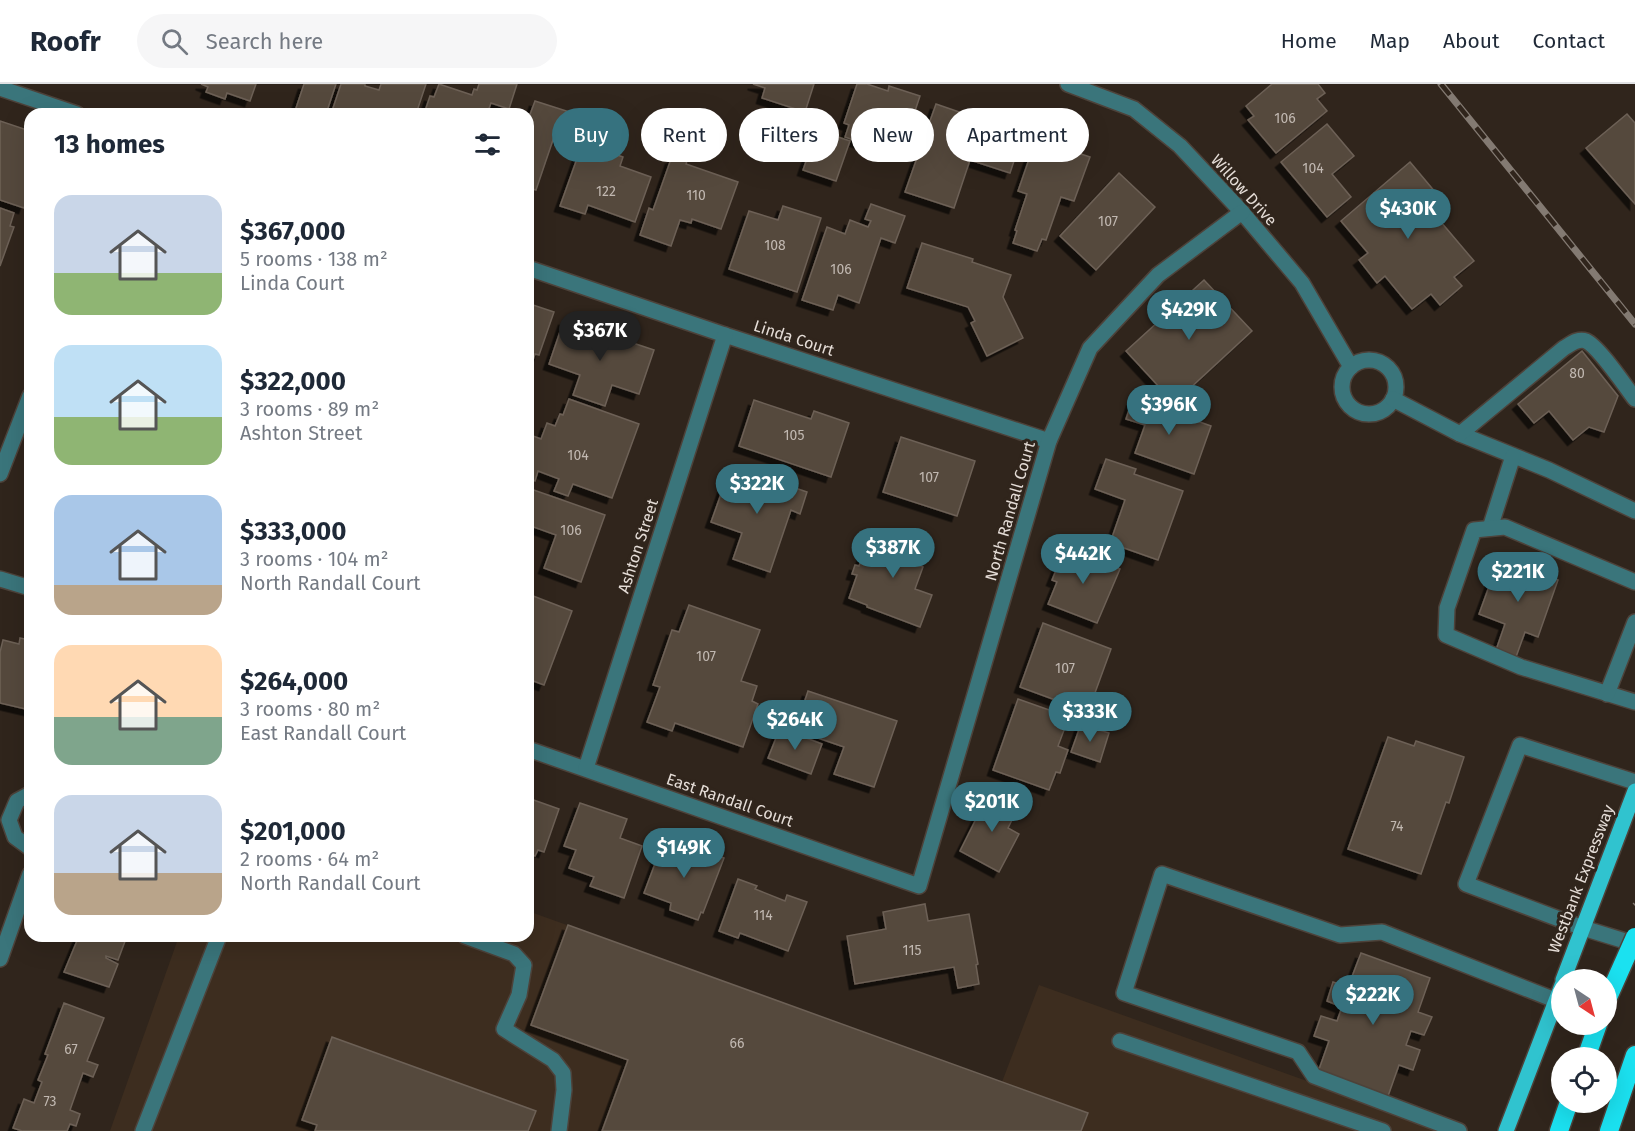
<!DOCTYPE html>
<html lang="en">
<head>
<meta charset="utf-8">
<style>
  :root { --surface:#fff; --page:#f6f6f7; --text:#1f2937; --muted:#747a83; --line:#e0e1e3; --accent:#36727f }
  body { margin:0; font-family:"Fira Sans",sans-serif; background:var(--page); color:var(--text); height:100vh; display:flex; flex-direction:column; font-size:22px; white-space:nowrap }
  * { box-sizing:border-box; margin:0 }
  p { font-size:20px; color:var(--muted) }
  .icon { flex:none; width:33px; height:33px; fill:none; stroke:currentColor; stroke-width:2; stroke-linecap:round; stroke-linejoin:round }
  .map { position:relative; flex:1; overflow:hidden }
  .panel { position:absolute; left:24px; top:24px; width:510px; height:834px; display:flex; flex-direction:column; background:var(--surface); border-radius:18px; box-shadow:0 6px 24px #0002 }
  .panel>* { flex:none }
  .banner { position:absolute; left:552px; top:24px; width:570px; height:54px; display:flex; gap:12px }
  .needle { width:39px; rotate:144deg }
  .fabs { position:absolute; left:1551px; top:885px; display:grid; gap:12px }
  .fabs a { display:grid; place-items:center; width:66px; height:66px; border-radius:50%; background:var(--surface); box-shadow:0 6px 24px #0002; font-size:30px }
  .price { position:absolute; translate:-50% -51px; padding:0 14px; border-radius:21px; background:var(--accent); color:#fff; font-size:20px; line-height:39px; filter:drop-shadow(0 2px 3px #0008) }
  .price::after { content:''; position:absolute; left:50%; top:36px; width:18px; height:14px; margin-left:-9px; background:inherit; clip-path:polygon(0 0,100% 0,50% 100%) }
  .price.selected { background:#222; color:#fff }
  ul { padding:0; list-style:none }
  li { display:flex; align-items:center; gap:18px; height:150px; padding:0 30px }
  li span { display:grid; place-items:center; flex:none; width:168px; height:120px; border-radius:18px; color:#555 }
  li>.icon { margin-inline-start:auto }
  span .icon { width:72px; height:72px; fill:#fffc; stroke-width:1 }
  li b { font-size:26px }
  h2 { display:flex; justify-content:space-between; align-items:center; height:72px; padding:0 30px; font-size:26px }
  .pill { padding:0 21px; border-radius:27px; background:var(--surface); box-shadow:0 6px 24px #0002; font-size:21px; line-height:54px }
  .pill.selected { background:var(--accent); color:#fff }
  header { display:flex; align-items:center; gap:36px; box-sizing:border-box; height:84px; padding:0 30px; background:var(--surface); border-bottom:2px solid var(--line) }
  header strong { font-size:28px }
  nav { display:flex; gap:33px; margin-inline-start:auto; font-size:21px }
  .search { width:420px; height:54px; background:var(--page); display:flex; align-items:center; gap:15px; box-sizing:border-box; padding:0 21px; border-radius:33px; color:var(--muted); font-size:22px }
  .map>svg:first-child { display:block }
  .built { fill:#3d2d1f }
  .building { fill:#55493e; stroke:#6d6156; stroke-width:1.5; filter:url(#shadow) }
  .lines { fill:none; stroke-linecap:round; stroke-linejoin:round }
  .minor-casing { stroke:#4d423a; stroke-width:18 }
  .major-casing { stroke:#4d423a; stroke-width:18 }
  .highway-casing { stroke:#4d423a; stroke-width:21 }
  .path { stroke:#837971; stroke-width:4; stroke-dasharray:3 3; stroke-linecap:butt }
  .minor { stroke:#3a757b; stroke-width:15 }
  .major { stroke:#30c3cf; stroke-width:15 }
  .highway { stroke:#1be1f0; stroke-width:18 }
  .rail-casing { stroke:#837a72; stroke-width:7 }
  .rail { stroke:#30251c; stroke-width:4.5; stroke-dasharray:14; stroke-linecap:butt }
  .highway-bridge-casing { stroke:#4d423a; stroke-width:21; stroke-linecap:butt }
  .highway-bridge { stroke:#1be1f0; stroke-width:18 }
  .labels { text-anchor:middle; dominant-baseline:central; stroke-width:6; stroke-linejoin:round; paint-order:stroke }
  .number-label { font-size:14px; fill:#c1b8b1 }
  .street-label { font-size:16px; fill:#e5ddd7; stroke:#30251c }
</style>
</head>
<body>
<header>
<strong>Roofr</strong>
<div class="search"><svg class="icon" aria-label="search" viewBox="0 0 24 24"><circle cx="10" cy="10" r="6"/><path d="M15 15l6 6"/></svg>Search here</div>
<nav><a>Home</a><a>Map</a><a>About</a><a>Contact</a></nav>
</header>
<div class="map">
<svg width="1635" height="1047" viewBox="0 0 1635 1047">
  <defs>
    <filter id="shadow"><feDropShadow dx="-5.5" dy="5.5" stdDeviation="0" flood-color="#0009"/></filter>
  </defs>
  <rect width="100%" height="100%" fill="#30251c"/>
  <polygon class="built" points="528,827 1002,998 1039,901 1446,1047 110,1047 179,852 528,852"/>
  <g class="building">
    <polygon points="201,0 256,0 250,17 227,9 225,15 206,8 208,3"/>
    <polygon points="304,0 336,0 326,30 304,30 295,27"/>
    <polygon points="341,0 365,0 365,2 379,6 381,0 426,0 416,30 331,30"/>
    <polygon points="439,0 472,11 474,5 477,6 479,0 517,0 509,25 491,19 487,30 424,30 430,12 434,13"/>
    <polygon points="753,0 814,0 805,28 762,14 765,4"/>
    <polygon points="857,0 867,0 888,7 889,2 920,12 904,60 874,50 870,62 845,53 849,41 844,39"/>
    <polygon points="1272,0 1318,0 1325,9 1317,15 1327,27 1276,69 1248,36 1254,32 1246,22"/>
    <polygon points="535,17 582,32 573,59 554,53 536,106 528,104 528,36"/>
    <polygon points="936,20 1023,50 1010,89 970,76 954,124 905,108"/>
    <polygon points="1627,30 1635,39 1635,120 1586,64"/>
    <polygon points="0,37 30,47 30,107 24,124 0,116"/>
    <polygon points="1327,40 1354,72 1332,90 1351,113 1327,133 1281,78"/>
    <polygon points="817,46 850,57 836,97 803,86"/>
    <polygon points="1036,55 1090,73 1074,117 1061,113 1046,156 1042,155 1037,167 1013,159 1017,147 1015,146 1027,110 1018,107"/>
    <polygon points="676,66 689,70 686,80 738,98 721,145 692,135 691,139 680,136 671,162 640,151 649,124 653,126 671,75 673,75"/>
    <polygon points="606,67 623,73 620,82 651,93 635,138 588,121 585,130 560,122 579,69 603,77"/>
    <polygon points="1410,78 1441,115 1430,125 1474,177 1454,193 1462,202 1440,221 1431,210 1412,225 1385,192 1377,199 1359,176 1368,169 1341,137"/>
    <polygon points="1119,89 1155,123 1096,186 1060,152"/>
    <polygon points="871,120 905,132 895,159 881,154 859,219 838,211 833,226 802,216 827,143 845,150 850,136 868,143 871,137 865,135"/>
    <polygon points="783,122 821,134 797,208 729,185 749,127 778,136"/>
    <polygon points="0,124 14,129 10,142 14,143 0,182"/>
    <polygon points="922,159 973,175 972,178 1011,191 1003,213 1023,254 987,272 971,239 975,237 968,223 907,204"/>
    <polygon points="1204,196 1252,247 1174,319 1126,267"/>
    <polygon points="528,214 531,215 530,220 554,228 539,271 535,270 532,279 528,277"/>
    <polygon points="564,236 654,266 639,310 612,301 605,322 573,311 580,291 549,280"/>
    <polygon points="1582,267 1618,312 1604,348 1589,343 1573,356 1549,327 1534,339 1518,320"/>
    <polygon points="1133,314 1211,342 1194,390 1135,369 1145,341 1126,335"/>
    <polygon points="569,315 639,340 612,414 573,400 568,412 554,407 559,395 538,387 535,397 528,394 528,350 541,355 547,339 555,342 560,330 563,331"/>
    <polygon points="754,316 811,335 814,327 849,339 831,393 739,362"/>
    <polygon points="901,353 975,377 957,432 883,408"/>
    <polygon points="1106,375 1136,385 1134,390 1183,407 1158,476 1110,459 1125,416 1095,405"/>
    <polygon points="731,382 807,408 800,430 791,426 770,488 733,475 742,449 711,438"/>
    <polygon points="528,404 605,431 581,498 544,484 556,451 528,441"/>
    <polygon points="889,445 925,457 916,480 923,483 915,505 932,511 920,543 867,523 867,521 849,514 857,491 852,490 855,481 859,482 866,462 881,468"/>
    <polygon points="1065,464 1120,485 1097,539 1048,520 1057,498 1052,496"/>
    <polygon points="1499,475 1558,496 1538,553 1525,548 1516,573 1496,566 1505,540 1479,530"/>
    <polygon points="528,510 572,527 544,601 528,595"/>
    <polygon points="689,521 760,546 741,597 757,602 752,617 758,620 743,663 675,639 672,647 647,638 660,603 653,601 672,546 679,548"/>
    <polygon points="1043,539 1111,565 1088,628 1020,603"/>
    <polygon points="20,554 30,556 30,626 0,619 0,568 3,556 19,560"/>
    <polygon points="808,607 897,637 874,703 834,690 844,663 795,646"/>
    <polygon points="1018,615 1069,633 1058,662 1068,666 1060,689 1056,688 1049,706 993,686"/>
    <polygon points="1081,640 1109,649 1100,678 1071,668"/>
    <polygon points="780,644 822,660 811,690 768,674"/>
    <polygon points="1388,653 1414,662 1416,657 1464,673 1449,719 1446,718 1421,790 1348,765"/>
    <polygon points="990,707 1019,722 1008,744 1019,750 999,788 960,767"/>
    <polygon points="528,714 559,725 544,768 538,766 535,772 528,769"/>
    <polygon points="580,719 627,735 620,754 642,762 624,814 590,802 594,793 569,784 576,766 564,762"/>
    <polygon points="662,761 687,770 690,761 724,774 703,829 701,828 698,836 670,826 671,819 644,809"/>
    <polygon points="738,795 757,802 755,805 785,817 787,811 807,818 788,867 740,849 738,854 719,847"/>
    <polygon points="925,820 928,837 969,830 978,880 976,881 979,900 958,904 954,883 855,900 847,852 886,845 883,828"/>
    <polygon points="568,841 1088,1029 1081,1047 602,1047 628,976 531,941"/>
    <polygon points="79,852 127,852 118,876 106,872 106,874 118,880 109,903 64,888"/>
    <polygon points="1361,869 1430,894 1418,928 1432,933 1424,951 1411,947 1406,961 1420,966 1413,986 1399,981 1387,1015 1317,991 1329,957 1314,952 1321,932 1337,937 1342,923 1327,917 1333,898 1348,903"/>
    <polygon points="64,919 104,934 87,977 98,981 93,993 83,989 70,1026 80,1030 76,1042 70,1040 67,1047 22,1047 13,1044 24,1015 34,1019 42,998 38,996 48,971 45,970"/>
    <polygon points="332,953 536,1027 528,1047 315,1047 317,1041 302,1036"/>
  </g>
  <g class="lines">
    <defs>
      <g id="minor">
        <polyline points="1068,0 1134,25 1180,62 1242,128 1302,199 1351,283"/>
        <polyline points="0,4 77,30"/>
        <polyline points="528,184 725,251 1049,357"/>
        <circle cx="1369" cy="303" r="27"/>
        <polyline points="1393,315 1460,350 1549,386 1635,427"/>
        <path d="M1460 350 1564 264C1571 260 1578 254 1586 257 1599 263 1625 302 1635 315"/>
        <polyline points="0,390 30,312"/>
        <polyline points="1490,444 1513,372"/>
        <polyline points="0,495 30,504"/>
        <polyline points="1635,498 1505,443 1474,446 1447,524 1446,551 1521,583 1635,618"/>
        <polyline points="1607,610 1635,538"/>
        <polyline points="528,665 919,802 1049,357 1090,264 1158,191 1242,128"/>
        <polyline points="586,684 725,251"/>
        <polyline points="1635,698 1520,661 1466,800 1583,844 1635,860"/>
        <polyline points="30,710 17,717 9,736 15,753 30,764"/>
        <polyline points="465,852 514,870 524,881 519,911 504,945 553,976 563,989 564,1006 559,1047"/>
        <polyline points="0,875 30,790"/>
        <polyline points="1120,957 1383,1047"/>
        <polyline points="143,1047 219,852"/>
        <polyline points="1459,1047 1314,992 1298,968 1124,909 1162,790 1340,851 1382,848 1555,916"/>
      </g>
      <g id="major">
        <polyline points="1563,896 1635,707"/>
        <polyline points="1506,1047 1562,901"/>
      </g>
      <g id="highway">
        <polyline points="1586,974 1598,940"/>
        <polyline points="1559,1047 1569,1018"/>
        <polyline points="1609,1047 1635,971"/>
      </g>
    </defs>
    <use href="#minor" class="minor-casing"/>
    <use href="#major" class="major-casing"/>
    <use href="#highway" class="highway-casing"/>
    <polyline class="path" points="1634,821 1635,820"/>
    <use href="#minor" class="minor"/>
    <use href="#major" class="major"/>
    <use href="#highway" class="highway"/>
    <defs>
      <polyline id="rail" points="1441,0 1635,240"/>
    </defs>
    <use href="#rail" class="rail-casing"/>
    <use href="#rail" class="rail"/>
    <defs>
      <polyline id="highway-bridge" points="1606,918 1635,853"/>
    </defs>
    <use href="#highway-bridge" class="highway-bridge-casing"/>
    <use href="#highway-bridge" class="highway-bridge"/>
  </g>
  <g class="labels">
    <g class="number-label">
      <text x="1285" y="34">106</text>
      <text x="1313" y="84">104</text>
      <text x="606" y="107">122</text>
      <text x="696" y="111">110</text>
      <text x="1108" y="137">107</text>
      <text x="775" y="161">108</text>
      <text x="841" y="185">106</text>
      <text x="1577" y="289">80</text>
      <text x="794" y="351">105</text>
      <text x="578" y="371">104</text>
      <text x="929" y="393">107</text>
      <text x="571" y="446">106</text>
      <text x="706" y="572">107</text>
      <text x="1065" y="584">107</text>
      <text x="1397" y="742">74</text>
      <text x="763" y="831">114</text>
      <text x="912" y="866">115</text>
      <text x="737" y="959">66</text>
      <text x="71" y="965">67</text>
      <text x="50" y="1017">73</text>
    </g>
    <g class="street-label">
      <text transform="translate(1244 106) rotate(48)">Willow Drive</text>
      <text transform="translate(794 254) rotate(18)">Linda Court</text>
      <text transform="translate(1010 427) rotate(-74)">North Randall Court</text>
      <text transform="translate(638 462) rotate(-72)">Ashton Street</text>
      <text transform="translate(730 716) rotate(19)">East Randall Court</text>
      <text transform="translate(1581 795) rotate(-69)">Westbank Expressway</text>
    </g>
  </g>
</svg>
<div class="fabs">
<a><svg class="needle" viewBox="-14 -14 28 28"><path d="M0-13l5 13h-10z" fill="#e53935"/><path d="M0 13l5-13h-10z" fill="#747a83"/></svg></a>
<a><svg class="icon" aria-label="locate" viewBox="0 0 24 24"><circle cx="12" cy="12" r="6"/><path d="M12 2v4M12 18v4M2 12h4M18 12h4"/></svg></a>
</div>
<b class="price" style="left:1408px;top:156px">$430K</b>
<b class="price" style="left:1189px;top:257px">$429K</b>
<b class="price selected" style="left:600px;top:278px">$367K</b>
<b class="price" style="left:1169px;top:352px">$396K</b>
<b class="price" style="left:757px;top:431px">$322K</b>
<b class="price" style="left:893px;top:495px">$387K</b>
<b class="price" style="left:1083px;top:501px">$442K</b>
<b class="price" style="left:1518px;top:519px">$221K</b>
<b class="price" style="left:1090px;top:659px">$333K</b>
<b class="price" style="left:795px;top:667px">$264K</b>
<b class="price" style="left:992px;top:749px">$201K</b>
<b class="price" style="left:684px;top:795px">$149K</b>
<b class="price" style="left:1373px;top:942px">$222K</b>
<div class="banner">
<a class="pill selected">Buy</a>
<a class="pill">Rent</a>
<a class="pill">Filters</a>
<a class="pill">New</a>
<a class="pill">Apartment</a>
</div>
<section class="panel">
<h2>13 homes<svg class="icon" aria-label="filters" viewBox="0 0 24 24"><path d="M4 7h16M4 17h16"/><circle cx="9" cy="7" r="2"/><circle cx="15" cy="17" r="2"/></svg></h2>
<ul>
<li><span style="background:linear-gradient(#c9d6e8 65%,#8fb573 0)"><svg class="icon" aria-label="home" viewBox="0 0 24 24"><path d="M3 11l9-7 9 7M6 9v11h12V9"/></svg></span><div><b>$367,000</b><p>5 rooms · 138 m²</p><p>Linda Court</p></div></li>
<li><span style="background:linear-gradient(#bfe0f5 60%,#8fb573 0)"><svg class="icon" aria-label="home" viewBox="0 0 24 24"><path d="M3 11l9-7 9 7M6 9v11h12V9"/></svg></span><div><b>$322,000</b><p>3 rooms · 89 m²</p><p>Ashton Street</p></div></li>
<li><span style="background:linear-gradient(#a9c7e8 75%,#b9a48a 0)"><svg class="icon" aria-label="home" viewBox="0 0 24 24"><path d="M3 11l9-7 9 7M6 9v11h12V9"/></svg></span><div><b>$333,000</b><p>3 rooms · 104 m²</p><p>North Randall Court</p></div></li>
<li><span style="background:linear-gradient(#ffd9b3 60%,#7fa58c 0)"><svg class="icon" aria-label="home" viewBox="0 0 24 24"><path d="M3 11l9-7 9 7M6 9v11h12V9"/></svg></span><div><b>$264,000</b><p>3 rooms · 80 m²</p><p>East Randall Court</p></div></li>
<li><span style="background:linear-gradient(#c9d6e8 65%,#b9a48a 0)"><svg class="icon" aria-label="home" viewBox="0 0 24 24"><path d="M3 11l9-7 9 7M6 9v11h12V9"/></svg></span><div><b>$201,000</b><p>2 rooms · 64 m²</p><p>North Randall Court</p></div></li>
</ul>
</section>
</div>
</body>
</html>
